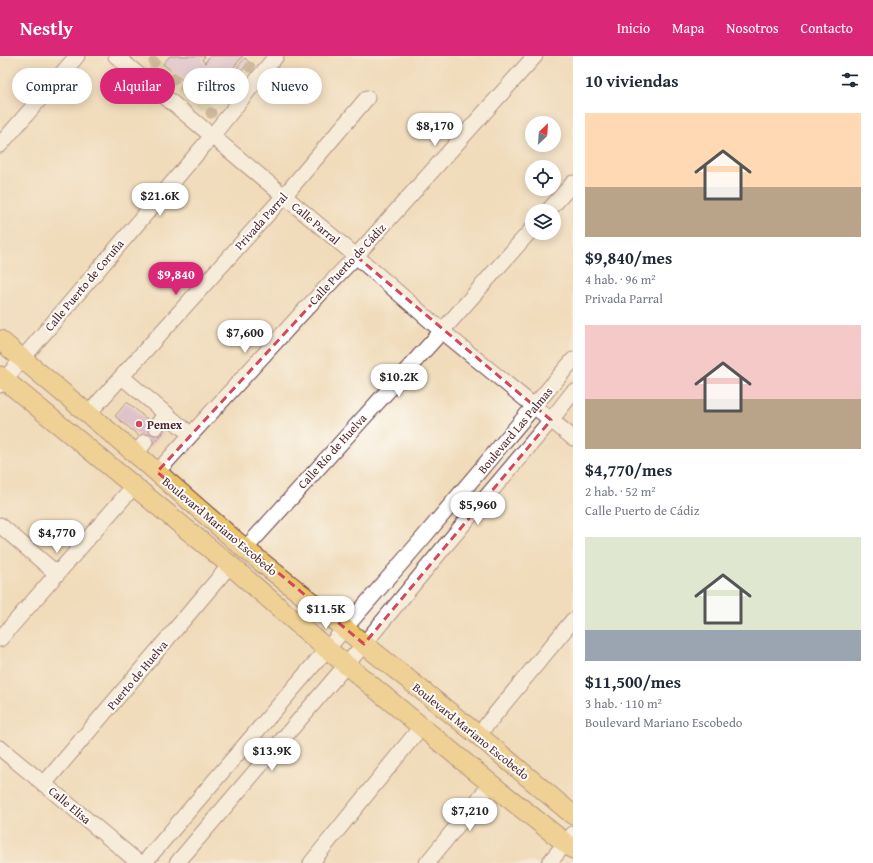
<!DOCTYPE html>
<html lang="es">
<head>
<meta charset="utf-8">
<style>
  :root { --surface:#fff; --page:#f6f6f7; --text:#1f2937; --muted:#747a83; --accent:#db2777 }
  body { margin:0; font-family:"Gentium Book Plus",serif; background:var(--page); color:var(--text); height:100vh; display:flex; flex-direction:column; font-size:15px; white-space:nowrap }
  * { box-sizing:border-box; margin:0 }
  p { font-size:13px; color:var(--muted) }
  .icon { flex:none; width:22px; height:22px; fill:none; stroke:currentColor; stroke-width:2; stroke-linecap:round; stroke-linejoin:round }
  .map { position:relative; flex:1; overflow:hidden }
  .drawer { display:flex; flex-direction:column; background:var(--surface); width:300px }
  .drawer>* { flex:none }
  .guide { position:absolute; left:12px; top:12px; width:380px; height:36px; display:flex; gap:8px }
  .needle { width:26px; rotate:25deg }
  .controls { position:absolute; left:525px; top:60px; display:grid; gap:8px }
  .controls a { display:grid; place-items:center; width:36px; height:36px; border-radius:50%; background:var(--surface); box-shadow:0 2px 10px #0003; font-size:20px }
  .price { position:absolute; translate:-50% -34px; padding:0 9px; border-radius:14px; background:#fff; color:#222; font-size:13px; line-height:26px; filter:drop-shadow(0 1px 2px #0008) }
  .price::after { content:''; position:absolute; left:50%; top:24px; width:12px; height:9px; margin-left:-6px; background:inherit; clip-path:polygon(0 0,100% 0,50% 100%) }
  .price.on { background:var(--accent); color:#fff }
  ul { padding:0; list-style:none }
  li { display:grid; align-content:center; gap:8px; height:212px; padding:0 12px }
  li span { display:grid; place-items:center; height:124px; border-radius:0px; color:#555 }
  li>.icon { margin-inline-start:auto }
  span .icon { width:72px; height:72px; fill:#fffc; stroke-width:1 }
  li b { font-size:17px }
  h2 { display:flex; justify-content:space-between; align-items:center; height:48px; padding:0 12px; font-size:17px }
  .chip { padding:0 14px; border-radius:18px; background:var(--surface); box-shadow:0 2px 10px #0003; font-size:14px; line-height:36px }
  .chip.on { background:var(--accent); color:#fff }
  header { display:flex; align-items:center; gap:24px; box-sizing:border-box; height:56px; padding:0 20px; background:var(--accent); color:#fff }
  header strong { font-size:19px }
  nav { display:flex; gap:22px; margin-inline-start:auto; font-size:14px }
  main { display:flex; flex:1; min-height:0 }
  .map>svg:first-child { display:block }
  .green { fill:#bad378; stroke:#827952 }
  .building { fill:#caa6e1 }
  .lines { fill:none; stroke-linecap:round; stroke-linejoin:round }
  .minor-casing { stroke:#633b40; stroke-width:17 }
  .major-casing { stroke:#633b40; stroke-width:21 }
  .minor { stroke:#fff; stroke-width:15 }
  .major { stroke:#edc569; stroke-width:19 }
  .tree { fill:#a79178 }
  .marked { fill:none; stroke:#d1495b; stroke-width:3; stroke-dasharray:8 5; stroke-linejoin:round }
  .poi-dot { fill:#d1495b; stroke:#fdfcf7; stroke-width:1.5 }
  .labels { text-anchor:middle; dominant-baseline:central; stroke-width:4; stroke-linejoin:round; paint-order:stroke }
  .street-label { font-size:12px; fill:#4a1f2b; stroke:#fdfcf7 }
  .poi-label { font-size:12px; font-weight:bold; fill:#4a1f2b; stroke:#fdfcf7; text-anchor:start }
</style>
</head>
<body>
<header>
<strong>Nestly</strong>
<nav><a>Inicio</a><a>Mapa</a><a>Nosotros</a><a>Contacto</a></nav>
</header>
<main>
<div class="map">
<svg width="573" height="807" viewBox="0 0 573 807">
  <rect width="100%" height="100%" fill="#fdfcf7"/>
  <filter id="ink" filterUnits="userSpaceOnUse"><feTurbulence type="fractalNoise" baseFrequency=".025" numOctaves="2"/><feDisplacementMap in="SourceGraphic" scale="8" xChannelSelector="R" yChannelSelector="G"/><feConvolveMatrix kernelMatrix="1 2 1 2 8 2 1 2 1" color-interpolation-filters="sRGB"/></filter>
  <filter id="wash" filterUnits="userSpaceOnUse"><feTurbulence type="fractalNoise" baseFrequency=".012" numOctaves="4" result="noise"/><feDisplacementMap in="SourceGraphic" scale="16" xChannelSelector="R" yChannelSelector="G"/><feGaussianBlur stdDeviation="0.9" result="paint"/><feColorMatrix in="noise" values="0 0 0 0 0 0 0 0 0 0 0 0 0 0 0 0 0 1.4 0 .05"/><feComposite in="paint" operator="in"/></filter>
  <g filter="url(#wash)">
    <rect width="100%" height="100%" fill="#f0dbba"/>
    <g class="green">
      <polygon points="155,3 182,27 176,34 149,11"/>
      <polygon points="185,30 211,51 208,55 199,54 180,37"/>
    </g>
    <g id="blocks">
      <g class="building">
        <polygon points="170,0 205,0 202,4 205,7 210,0 243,0 207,44 187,28 198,15 195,12 184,25 163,8"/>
        <polygon points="245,2 249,6 236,22 231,19"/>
        <polygon points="127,346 163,377 151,390 115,360"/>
      </g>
    </g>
  </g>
  <g filter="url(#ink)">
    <use href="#blocks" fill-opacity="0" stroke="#633b40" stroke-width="1"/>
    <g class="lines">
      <defs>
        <g id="minor">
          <polyline points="116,0 356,200 442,275 573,382"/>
          <polyline points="0,89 77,0"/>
          <polyline points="548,155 573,127"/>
          <polyline points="122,321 190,378"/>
          <polyline points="0,329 212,80 276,0"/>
          <polyline points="88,358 284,140 367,42"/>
          <polyline points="156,371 166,357"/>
          <polyline points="136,398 145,386"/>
          <polyline points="157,416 301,258 356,200 535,0"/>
          <polyline points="0,469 57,518"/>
          <polyline points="245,493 442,275 532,173"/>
          <polyline points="0,583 134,430"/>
          <polyline points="478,679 573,564"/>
          <polyline points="0,692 44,728 139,807"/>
          <polyline points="44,728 230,509"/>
          <polyline points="144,807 327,593 422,483 573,304"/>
          <polyline points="177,807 364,588 440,496 551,364 573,336"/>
          <polyline points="311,807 421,671"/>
          <polyline points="427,807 491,728"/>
          <polyline points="549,807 573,778"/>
        </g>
        <g id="major">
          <polyline points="0,284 136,398 245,493 345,573 478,679 573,759"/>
          <polyline points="0,320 230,509 327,593 491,728 573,793"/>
        </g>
      </defs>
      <use href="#minor" class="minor-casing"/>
      <use href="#major" class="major-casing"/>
      <use href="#minor" class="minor"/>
      <use href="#major" class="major"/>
    </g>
    <g class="tree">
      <circle cx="154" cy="6" r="5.5"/>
      <circle cx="250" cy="11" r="5.5"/>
      <circle cx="242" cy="21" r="5.5"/>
      <circle cx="174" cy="23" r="5.5"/>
      <circle cx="234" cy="30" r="5.5"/>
      <circle cx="185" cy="32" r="5.5"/>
      <circle cx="226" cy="40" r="5.5"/>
      <circle cx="211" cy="57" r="5.5"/>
    </g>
  </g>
  <path d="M0 0H573V807H0ZM356 200 551 364 364 588 157 416Z" fill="#f0dbba" fill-opacity=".55" fill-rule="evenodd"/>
  <path class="marked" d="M356 200 551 364 364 588 157 416Z"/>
  <circle class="poi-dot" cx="139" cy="368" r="4"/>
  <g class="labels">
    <g class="street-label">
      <text transform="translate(261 165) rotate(-48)">Privada Parral</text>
      <text transform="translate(316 167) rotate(40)">Calle Parral</text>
      <text transform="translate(347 208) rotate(-47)">Calle Puerto de Cádiz</text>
      <text transform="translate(84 229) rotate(-50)">Calle Puerto de Coruña</text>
      <text transform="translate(515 374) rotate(-50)">Boulevard Las Palmas</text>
      <text transform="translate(332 395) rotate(-48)">Calle Río de Huelva</text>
      <text transform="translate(220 470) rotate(40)">Boulevard Mariano Escobedo</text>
      <text transform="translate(137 619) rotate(-50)">Puerto de Huelva</text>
      <text transform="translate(471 675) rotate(39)">Boulevard Mariano Escobedo</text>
      <text transform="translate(70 749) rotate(40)">Calle Elisa</text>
    </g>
    <g class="poi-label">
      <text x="147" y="368">Pemex</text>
    </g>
  </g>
</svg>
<div class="controls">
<a><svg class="needle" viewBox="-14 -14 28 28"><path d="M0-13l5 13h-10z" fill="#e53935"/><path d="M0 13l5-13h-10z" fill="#747a83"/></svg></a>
<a><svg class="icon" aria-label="locate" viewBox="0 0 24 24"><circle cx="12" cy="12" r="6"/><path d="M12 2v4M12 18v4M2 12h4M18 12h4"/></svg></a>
<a><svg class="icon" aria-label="layers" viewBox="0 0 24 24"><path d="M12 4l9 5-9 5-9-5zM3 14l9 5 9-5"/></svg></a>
</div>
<b class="price" style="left:435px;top:91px">$8,170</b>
<b class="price" style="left:160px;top:161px">$21.6K</b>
<b class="price on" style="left:176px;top:240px">$9,840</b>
<b class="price" style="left:245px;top:298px">$7,600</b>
<b class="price" style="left:399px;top:342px">$10.2K</b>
<b class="price" style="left:478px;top:470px">$5,960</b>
<b class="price" style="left:57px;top:498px">$4,770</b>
<b class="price" style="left:326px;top:574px">$11.5K</b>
<b class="price" style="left:272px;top:716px">$13.9K</b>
<b class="price" style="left:470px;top:776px">$7,210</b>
<div class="guide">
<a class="chip">Comprar</a>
<a class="chip on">Alquilar</a>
<a class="chip">Filtros</a>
<a class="chip">Nuevo</a>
</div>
</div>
<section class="drawer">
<h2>10 viviendas<svg class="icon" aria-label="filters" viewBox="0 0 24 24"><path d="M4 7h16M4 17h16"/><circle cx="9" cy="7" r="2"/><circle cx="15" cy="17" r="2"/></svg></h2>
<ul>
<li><span style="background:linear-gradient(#ffd9b3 60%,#b9a48a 0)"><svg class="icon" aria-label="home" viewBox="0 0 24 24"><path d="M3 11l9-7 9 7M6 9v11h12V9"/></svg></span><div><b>$9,840/mes</b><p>4 hab. · 96 m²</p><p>Privada Parral</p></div></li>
<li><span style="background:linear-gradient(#f6c9c9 60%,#b9a48a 0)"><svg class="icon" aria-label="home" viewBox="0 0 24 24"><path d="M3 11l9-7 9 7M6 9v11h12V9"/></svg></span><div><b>$4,770/mes</b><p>2 hab. · 52 m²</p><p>Calle Puerto de Cádiz</p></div></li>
<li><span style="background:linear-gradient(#dfe7d0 75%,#9aa5b1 0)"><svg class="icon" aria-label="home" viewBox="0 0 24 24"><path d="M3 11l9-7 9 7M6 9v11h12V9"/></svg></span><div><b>$11,500/mes</b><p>3 hab. · 110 m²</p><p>Boulevard Mariano Escobedo</p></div></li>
</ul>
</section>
</main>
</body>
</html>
